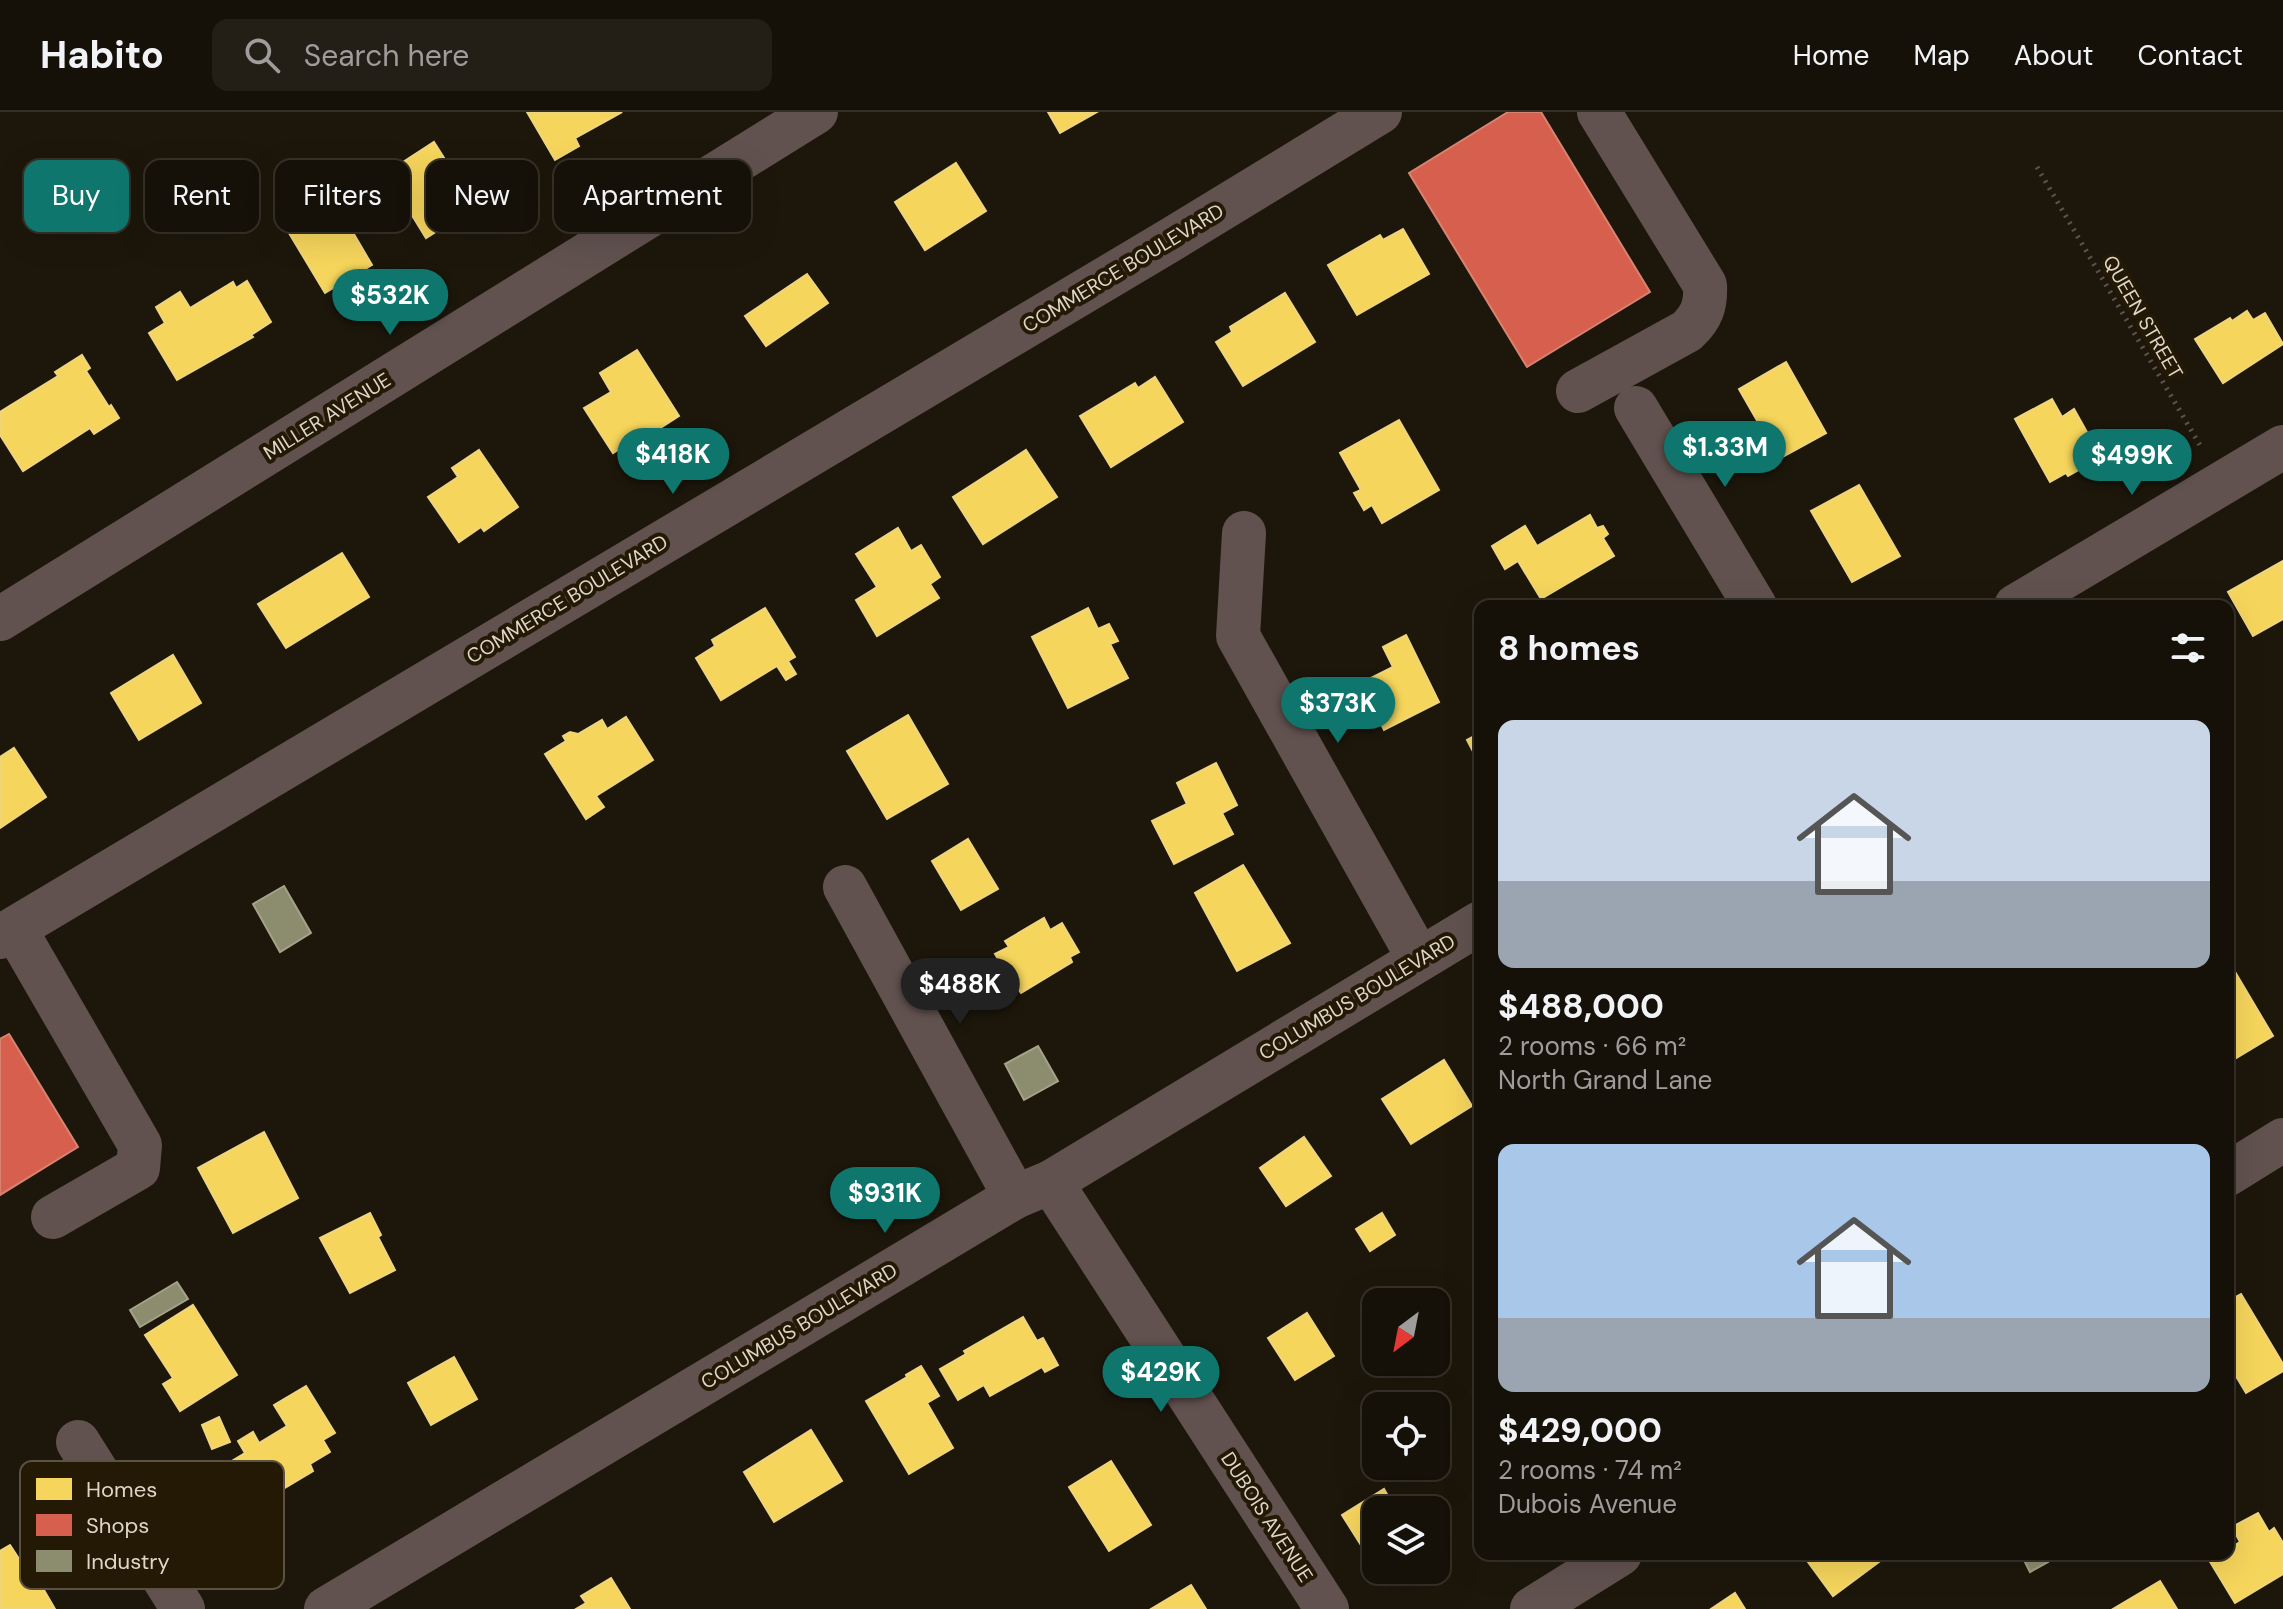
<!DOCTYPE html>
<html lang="en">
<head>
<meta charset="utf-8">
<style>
  :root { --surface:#161108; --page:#231f16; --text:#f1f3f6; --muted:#9e9d9c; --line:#353129; --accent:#0f766e }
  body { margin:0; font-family:"DM Sans",sans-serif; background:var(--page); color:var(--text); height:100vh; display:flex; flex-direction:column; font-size:30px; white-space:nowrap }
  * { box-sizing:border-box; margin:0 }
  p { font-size:26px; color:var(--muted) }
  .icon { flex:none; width:44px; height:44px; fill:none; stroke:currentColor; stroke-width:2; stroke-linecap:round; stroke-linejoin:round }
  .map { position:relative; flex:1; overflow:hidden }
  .details { position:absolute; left:1474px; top:488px; width:760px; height:960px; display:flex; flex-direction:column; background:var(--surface); border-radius:16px; box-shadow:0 8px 32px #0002,0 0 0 2px var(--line) }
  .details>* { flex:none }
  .banner { position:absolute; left:24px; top:48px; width:760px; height:72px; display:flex; gap:16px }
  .needle { width:52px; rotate:212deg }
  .fabs { position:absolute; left:1362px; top:1176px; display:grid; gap:16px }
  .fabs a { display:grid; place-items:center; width:88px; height:88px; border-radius:16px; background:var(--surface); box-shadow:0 8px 32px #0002,0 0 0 2px var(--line); font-size:40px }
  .price { position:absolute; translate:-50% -68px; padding:0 18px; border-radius:28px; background:var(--accent); color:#fff; font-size:26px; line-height:52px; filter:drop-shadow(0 2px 4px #0008) }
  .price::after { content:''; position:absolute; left:50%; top:48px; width:24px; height:18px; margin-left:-12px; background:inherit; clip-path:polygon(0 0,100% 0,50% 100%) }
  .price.selected { background:#222; color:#fff }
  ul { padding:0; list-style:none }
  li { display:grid; align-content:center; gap:16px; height:424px; padding:0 24px }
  li span { display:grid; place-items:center; height:248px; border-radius:16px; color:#555 }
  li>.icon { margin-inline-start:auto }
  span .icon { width:144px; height:144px; fill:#fffc; stroke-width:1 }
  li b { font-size:34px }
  h2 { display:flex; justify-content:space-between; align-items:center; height:96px; padding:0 24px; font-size:34px }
  .tag { padding:0 28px; border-radius:16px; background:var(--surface); box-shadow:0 8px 32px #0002,0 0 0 2px var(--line); font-size:28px; line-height:72px }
  .tag.selected { background:var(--accent); color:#fff }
  header { display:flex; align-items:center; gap:48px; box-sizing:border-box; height:112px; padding:0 40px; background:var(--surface); border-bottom:2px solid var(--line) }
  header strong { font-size:38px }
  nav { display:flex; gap:44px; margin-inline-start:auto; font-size:28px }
  .search { width:560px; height:72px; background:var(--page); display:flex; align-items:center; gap:20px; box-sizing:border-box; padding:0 28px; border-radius:16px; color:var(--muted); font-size:30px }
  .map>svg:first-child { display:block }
  .homes { fill:#f6d55c; stroke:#efd57d; stroke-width:2 }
  .shops { fill:#d6604d; stroke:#d88372; stroke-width:2 }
  .industry { fill:#8c8c6e; stroke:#a5a289; stroke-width:2 }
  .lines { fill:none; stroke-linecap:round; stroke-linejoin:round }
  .path { stroke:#5d524c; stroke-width:5; stroke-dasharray:2 6; stroke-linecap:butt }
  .minor { stroke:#61524f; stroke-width:44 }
  .labels { text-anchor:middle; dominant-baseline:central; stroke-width:8; stroke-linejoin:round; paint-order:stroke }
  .street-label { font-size:20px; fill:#ded6c9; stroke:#241904 }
  .key { fill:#241904; stroke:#5c523f; stroke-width:2 }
  .key-label { font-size:22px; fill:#ded6c9 }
</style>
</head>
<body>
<header>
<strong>Habito</strong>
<div class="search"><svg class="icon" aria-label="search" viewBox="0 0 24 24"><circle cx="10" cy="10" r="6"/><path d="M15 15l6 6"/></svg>Search here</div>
<nav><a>Home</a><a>Map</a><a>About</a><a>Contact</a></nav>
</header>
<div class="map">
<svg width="2283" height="1497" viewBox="0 0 2283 1497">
  <rect width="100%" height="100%" fill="#1d170b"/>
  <g class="homes">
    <polygon points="527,0 622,0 575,26 579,34 555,48"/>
    <polygon points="1048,0 1097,0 1060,21"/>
    <polygon points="434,30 475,95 426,126 386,61"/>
    <polygon points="956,51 986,99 925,138 895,90"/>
    <polygon points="334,88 372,153 325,181 286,116"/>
    <polygon points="1403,117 1429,162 1357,203 1328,153 1380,123 1383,128"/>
    <polygon points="807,162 828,191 766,234 745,204"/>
    <polygon points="247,169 271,210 251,223 253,225 177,268 149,221 165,211 156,195 180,180 190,196 233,170 236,176"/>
    <polygon points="1285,181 1315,230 1243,274 1216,230 1232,220 1230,215"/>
    <polygon points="2247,199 2253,208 2265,201 2283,232 2223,271 2195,227 2230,206 2232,209"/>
    <polygon points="637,238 679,304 637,331 635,327 613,341 584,296 611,280 600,261"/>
    <polygon points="82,243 90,256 86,259 109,295 111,293 119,306 94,322 90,316 23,359 0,323 0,300 58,264 55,260"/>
    <polygon points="1786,250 1826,321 1779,347 1739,277"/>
    <polygon points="1155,265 1183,310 1111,355 1080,304 1135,271 1138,276"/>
    <polygon points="2052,287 2062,305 2074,297 2098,340 2083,349 2086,354 2068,364 2066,361 2050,370 2015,307"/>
    <polygon points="1399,308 1439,378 1382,411 1372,393 1364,398 1354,381 1361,378 1340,341"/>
    <polygon points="479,338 518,395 484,419 481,415 459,430 428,385 458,365 452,356"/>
    <polygon points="1026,338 1057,385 983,432 953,385"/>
    <polygon points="1859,373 1900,444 1852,470 1811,399"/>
    <polygon points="1590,403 1597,416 1603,414 1608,422 1603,426 1614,444 1541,487 1518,449 1505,457 1492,434 1525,414 1537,434"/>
    <polygon points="898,416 911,439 921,433 940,465 930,472 939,486 877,524 856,488 877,475 856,442"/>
    <polygon points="342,441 369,485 286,536 258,492"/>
    <polygon points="2283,449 2283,507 2253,524 2228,480"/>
    <polygon points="765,496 795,545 788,549 796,562 786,568 777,554 721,588 696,546 715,534 712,528"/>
    <polygon points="1088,496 1098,517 1109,512 1118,529 1110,532 1128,566 1068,596 1032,525"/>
    <polygon points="1406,523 1439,590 1384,618 1361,571 1393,555 1383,535"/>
    <polygon points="173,543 201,591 139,628 111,581"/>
    <polygon points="908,603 948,672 887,707 847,639"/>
    <polygon points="626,605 653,648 596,684 604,695 586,707 545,642 566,629 563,624 570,620 578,622 602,608 607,617"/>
    <polygon points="1480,621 1480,653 1467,628"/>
    <polygon points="14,636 46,685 0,716 0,645"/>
    <polygon points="1216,651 1237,693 1222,701 1233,722 1174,752 1152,709 1187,692 1177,671"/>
    <polygon points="968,727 998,777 961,798 932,749"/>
    <polygon points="1243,753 1290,831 1237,859 1195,781"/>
    <polygon points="1044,806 1050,818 1062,811 1079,840 1070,845 1072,850 1021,881 1018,877 1005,885 987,854 998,847 995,842 1009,835 1005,829"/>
    <polygon points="2231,853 2273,924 2228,951 2228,855"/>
    <polygon points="1444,948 1472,994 1411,1032 1382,987"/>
    <polygon points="264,1020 298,1086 233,1121 198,1056"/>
    <polygon points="1304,1025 1331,1064 1286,1094 1260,1056"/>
    <polygon points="370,1101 381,1123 378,1125 395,1158 350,1181 320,1126"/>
    <polygon points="1382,1101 1395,1123 1370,1139 1356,1117"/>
    <polygon points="2241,1182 2283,1252 2283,1259 2246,1281 2228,1251 2228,1189"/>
    <polygon points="193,1193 237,1263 180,1299 163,1272 173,1266 145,1223"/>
    <polygon points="1307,1201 1334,1244 1295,1268 1268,1226"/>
    <polygon points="1023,1205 1037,1229 1043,1226 1058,1253 1045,1260 1042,1255 990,1284 984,1273 958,1288 940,1257 966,1242 964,1239"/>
    <polygon points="454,1245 477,1287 431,1313 408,1271"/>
    <polygon points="921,1254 939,1284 927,1291 953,1336 909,1362 866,1289 907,1265 906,1263"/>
    <polygon points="306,1274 335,1321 323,1328 330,1340 310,1352 313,1359 246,1399 220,1356 245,1341 238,1329 253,1320 259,1331 287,1314 274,1293"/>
    <polygon points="219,1305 230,1330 212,1337 202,1313"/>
    <polygon points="811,1318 842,1369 774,1410 744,1360"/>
    <polygon points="1111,1349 1151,1413 1109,1439 1069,1375"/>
    <polygon points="1384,1377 1396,1398 1376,1398 1376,1457 1342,1403"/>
    <polygon points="2258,1401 2269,1420 2274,1416 2283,1431 2283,1462 2235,1491 2209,1448 2219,1442 2228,1442 2228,1437 2240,1430 2232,1415"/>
    <polygon points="10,1433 23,1453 32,1447 46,1469 41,1473 55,1497 0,1497 0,1439"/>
    <polygon points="1810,1442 1886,1442 1887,1444 1833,1484 1805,1446"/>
    <polygon points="1376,1458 1410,1458 1386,1473"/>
    <polygon points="611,1466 630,1497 576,1497 586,1491 581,1484"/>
    <polygon points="2160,1469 2177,1497 2113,1497"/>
    <polygon points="1191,1473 1206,1497 1151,1497"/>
    <polygon points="1735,1481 1745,1497 1711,1497"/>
  </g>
  <g class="shops">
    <polygon points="1508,0 1541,0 1650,180 1527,255 1409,61"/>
    <polygon points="9,922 78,1035 0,1083 0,927"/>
  </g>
  <g class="industry">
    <polygon points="284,774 311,821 280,840 253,792"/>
    <polygon points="1038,934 1058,969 1024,988 1005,952"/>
    <polygon points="177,1170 188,1187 140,1215 130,1198"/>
    <polygon points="2021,1442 2044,1442 2048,1450 2030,1460"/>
  </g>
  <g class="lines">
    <polyline class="path" points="2037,55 2201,335"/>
    <g class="minor">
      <path d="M1578 279 1687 219C1702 205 1706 193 1705 173L1599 0"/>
      <polyline points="1636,296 1755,494"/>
      <polyline points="1244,421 1238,524 1419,847"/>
      <polyline points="2016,494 2283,335"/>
      <polyline points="0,507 816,0"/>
      <polyline points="845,775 1015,1085"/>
      <polyline points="15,817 140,1033 138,1056 53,1105"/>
      <polyline points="0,825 1172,127 1380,0"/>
      <polyline points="2228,1062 2283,1028"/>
      <polyline points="1051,1070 1327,1497"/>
      <polyline points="78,1330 183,1497"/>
      <polyline points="326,1497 1015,1085 1051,1070 1480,811"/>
      <polyline points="1532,1497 1620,1442"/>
    </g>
  </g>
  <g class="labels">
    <g class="street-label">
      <text transform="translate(1123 156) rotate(-31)">COMMERCE BOULEVARD</text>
      <text transform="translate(2143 205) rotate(60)">QUEEN STREET</text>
      <text transform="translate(327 304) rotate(-32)">MILLER AVENUE</text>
      <text transform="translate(567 487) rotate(-31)">COMMERCE BOULEVARD</text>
      <text transform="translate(1357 885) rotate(-31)">COLUMBUS BOULEVARD</text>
      <text transform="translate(799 1214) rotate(-31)">COLUMBUS BOULEVARD</text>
      <text transform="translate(1267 1405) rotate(57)">DUBOIS AVENUE</text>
    </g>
  </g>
  <rect x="20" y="1349" width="264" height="128" rx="12" class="key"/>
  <rect x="36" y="1366" width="36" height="22" fill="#f6d55c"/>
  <rect x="36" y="1402" width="36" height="22" fill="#d6604d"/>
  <rect x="36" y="1438" width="36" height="22" fill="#8c8c6e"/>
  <g class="key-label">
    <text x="86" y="1385">Homes</text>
    <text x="86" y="1421">Shops</text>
    <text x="86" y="1457">Industry</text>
  </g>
</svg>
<div class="fabs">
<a><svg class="needle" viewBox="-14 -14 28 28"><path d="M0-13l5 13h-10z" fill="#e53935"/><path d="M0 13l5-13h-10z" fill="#9e9d9c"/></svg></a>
<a><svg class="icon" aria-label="locate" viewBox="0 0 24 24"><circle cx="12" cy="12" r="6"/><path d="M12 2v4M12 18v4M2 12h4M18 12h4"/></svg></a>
<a><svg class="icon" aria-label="layers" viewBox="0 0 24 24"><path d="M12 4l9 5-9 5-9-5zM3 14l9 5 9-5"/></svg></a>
</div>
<b class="price" style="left:390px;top:225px">$532K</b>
<b class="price" style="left:1725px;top:377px">$1.33M</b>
<b class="price" style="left:673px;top:384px">$418K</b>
<b class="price" style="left:2132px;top:385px">$499K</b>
<b class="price" style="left:1338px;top:633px">$373K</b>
<b class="price selected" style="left:960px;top:914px">$488K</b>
<b class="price" style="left:885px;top:1123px">$931K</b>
<b class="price" style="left:1161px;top:1302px">$429K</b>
<div class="banner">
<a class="tag selected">Buy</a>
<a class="tag">Rent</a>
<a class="tag">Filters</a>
<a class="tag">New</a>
<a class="tag">Apartment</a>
</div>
<section class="details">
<h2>8 homes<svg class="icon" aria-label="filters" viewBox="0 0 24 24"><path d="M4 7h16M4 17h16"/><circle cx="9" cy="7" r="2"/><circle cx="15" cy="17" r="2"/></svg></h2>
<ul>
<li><span style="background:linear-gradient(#c9d6e8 65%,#9aa5b1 0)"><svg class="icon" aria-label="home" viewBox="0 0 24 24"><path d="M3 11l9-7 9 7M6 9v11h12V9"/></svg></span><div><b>$488,000</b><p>2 rooms · 66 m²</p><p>North Grand Lane</p></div></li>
<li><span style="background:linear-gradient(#a9c7e8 70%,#9aa5b1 0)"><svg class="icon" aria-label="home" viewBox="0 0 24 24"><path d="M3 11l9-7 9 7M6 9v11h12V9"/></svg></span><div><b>$429,000</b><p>2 rooms · 74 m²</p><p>Dubois Avenue</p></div></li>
</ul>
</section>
</div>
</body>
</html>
